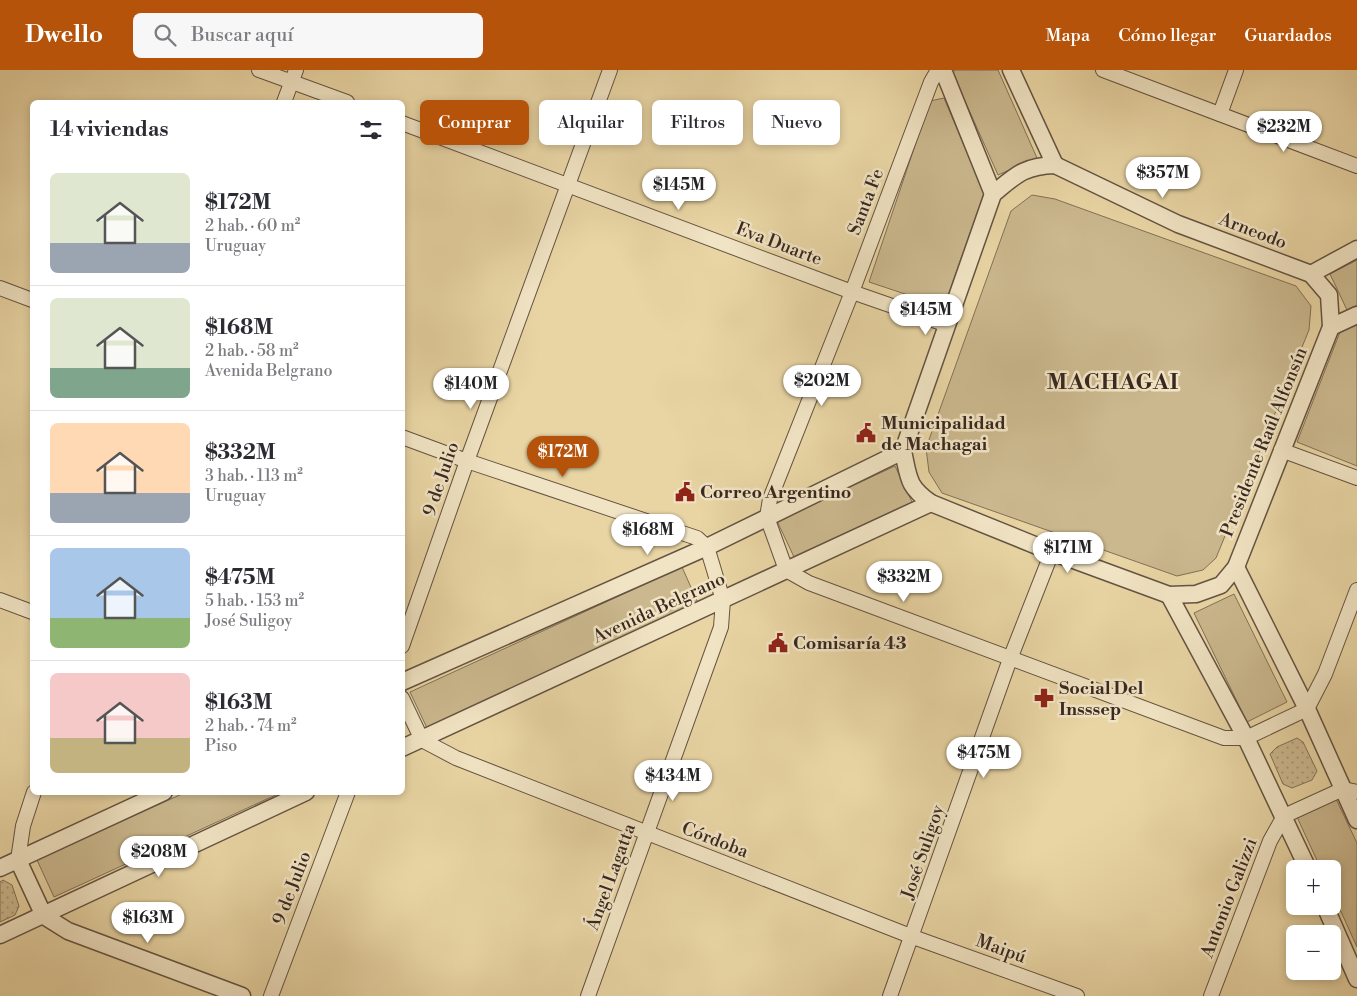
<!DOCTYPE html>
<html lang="es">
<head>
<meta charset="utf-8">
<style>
  :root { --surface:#fff; --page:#f7f7f7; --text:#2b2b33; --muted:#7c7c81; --line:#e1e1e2; --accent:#b45309 }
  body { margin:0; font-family:"Libre Bodoni",serif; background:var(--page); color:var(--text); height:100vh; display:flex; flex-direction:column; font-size:19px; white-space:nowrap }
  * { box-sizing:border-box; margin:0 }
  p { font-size:16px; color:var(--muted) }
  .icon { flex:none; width:28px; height:28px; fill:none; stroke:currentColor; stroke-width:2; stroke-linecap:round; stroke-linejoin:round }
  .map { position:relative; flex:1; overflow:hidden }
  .drawer { position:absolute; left:30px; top:30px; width:375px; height:695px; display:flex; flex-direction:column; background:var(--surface); border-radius:8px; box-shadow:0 2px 8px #0003 }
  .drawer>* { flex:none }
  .guide { position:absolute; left:420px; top:30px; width:475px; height:45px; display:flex; gap:10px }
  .tools { position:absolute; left:1286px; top:790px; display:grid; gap:10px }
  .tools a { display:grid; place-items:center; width:55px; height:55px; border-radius:8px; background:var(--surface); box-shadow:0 2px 8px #0003; font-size:25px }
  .price { position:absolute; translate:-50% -42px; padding:0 11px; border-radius:18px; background:#fff; color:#222; font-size:16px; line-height:32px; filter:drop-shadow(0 1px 2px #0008) }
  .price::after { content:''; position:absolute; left:50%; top:30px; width:15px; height:11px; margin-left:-8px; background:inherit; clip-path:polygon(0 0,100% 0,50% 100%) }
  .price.selected { background:var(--accent); color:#fff }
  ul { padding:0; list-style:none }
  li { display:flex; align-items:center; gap:15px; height:125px; padding:0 20px }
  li+li { border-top:1px solid var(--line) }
  li span { display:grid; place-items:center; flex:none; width:140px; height:100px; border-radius:8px; color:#555 }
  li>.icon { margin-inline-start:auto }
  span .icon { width:60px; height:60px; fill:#fffc; stroke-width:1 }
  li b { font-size:21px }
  h2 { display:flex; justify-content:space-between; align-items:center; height:60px; padding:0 20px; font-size:21px }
  .tag { padding:0 18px; border-radius:8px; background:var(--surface); box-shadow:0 2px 8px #0003; font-size:18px; line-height:45px }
  .tag.selected { background:var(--accent); color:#fff }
  header { display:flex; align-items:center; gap:30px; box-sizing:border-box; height:70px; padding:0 25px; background:var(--accent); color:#fff }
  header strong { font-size:24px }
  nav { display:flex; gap:28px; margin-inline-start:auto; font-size:18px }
  .search { width:350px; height:45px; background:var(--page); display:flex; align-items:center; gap:12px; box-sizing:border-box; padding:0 18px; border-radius:8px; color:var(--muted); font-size:19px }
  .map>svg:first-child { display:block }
  .grass { fill:url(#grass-dots); stroke:#827058 }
  .park { fill:#cbb88e; stroke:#827058 }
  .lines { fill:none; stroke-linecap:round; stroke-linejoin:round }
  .minor-casing { stroke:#645342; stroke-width:16 }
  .tertiary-casing { stroke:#645342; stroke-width:19 }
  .minor { stroke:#f1e4c4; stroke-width:14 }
  .tertiary { stroke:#f1e4c4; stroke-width:16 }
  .labels { text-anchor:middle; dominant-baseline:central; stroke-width:5; stroke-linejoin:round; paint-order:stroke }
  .street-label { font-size:18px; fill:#382821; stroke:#f1e4c4 }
  .poi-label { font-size:18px; font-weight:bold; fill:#382821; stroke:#f1e4c4; text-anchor:start }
  .district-label { font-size:22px; font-weight:bold; letter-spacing:1px; fill:#382821; stroke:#f1e4c4 }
</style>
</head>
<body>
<header>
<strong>Dwello</strong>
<div class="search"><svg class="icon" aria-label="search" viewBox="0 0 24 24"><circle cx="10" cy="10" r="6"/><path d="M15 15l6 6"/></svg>Buscar aquí</div>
<nav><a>Mapa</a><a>Cómo llegar</a><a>Guardados</a></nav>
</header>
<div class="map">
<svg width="1357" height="926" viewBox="0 0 1357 926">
  <defs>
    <pattern id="grass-dots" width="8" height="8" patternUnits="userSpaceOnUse" patternTransform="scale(1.25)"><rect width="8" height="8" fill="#cbb88e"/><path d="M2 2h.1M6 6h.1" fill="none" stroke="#a69674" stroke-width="1.8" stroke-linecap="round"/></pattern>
  </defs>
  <rect width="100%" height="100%" fill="#e9d5a4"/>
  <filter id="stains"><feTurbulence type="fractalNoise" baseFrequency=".004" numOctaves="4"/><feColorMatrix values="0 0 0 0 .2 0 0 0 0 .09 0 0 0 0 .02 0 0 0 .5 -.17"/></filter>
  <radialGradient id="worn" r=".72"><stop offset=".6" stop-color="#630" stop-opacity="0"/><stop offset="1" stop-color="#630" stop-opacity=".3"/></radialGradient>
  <g class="grass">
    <polygon points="1297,668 1303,672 1317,701 1312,710 1292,718 1283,714 1270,684 1277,677"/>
    <polygon points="3,810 12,815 19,836 15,845 0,852 0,812"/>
  </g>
  <g class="park">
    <polygon points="956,0 998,0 1037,88 998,105 952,2"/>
    <polygon points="944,28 984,123 944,237 869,212 930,31"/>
    <polygon points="1032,125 1055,129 1296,216 1311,236 1309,260 1216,488 1203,500 1177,506 942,423 929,402 926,378 1011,141"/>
    <polygon points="1357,190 1357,235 1347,240 1330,204"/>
    <polygon points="1357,255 1357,396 1297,372 1340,262"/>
    <polygon points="895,396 912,432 794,487 777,451"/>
    <polygon points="682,497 698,533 427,658 410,622"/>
    <polygon points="1234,524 1287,632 1247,652 1194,543"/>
    <polygon points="184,723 280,723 54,827 37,790"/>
    <polygon points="1336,729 1357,773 1357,877 1333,824 1332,799 1321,799 1297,747"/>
  </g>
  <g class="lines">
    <defs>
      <g id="minor">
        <polyline points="259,0 347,32"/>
        <polyline points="938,0 931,12 852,222 770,429 767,447 786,500 809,513 1224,668 1246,668 1307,639 1325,604 1357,520"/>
        <polyline points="1103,0 1357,96"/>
        <polyline points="284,32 296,0"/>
        <polyline points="1220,44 1236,0"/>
        <polyline points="402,53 852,222 947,255"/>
        <polyline points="0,218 32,230"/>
        <polyline points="402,367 467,391 697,468 707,477 723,530 721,557 588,926"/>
        <polyline points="1281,380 1357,408"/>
        <polyline points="0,530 32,542"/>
        <polyline points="402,576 467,391 610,0"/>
        <polyline points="402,628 422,670 456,688 913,867 1077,926"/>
        <polyline points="18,790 23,756 34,722"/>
        <polyline points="271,926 348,722"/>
        <polyline points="890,926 1010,589 1052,482"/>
        <polyline points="1211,926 1270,771 1284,746 1343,719 1357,722"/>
      </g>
      <g id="tertiary">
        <polyline points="943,0 993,124"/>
        <polyline points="1011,0 1055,95"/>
        <path d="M1055 95 1178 154 1311 204 1329 225 1331 257 1236 497 1221 515 1196 524 1169 525 1052 482 931 433C907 416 909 408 903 381L993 124C1016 105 1024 96 1055 95Z"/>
        <polyline points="1311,204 1357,179"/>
        <polyline points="1331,257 1357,245"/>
        <polyline points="1236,497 1307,639 1357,750"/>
        <polyline points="1169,525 1246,668 1308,799"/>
        <polyline points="402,612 707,477 903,381"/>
        <polyline points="402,678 931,433"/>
        <polyline points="18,790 44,846 68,861 242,926"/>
        <polyline points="0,798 164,722"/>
        <polyline points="1325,836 1357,909"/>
        <polyline points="0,865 306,722"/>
      </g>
    </defs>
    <use href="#minor" class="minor-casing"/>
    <use href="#tertiary" class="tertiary-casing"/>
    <use href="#minor" class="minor"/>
    <use href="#tertiary" class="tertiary"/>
  </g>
  <defs>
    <symbol id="civic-bare" viewBox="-9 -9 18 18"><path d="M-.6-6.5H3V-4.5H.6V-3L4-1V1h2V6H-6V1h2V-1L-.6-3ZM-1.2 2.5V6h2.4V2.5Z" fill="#8f2418" stroke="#f1e4c4" stroke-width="2.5" paint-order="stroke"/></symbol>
    <symbol id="pharmacy-bare" viewBox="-9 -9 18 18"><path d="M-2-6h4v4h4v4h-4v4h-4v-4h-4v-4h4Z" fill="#8f2418" stroke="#f1e4c4" stroke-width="2.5" paint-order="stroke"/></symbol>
  </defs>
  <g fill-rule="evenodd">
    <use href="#civic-bare" x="852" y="349" width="28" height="28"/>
    <use href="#civic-bare" x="671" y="408" width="28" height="28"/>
    <use href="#civic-bare" x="764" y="559" width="28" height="28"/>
    <use href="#pharmacy-bare" x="1030" y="614" width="28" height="28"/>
  </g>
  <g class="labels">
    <g class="street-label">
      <text transform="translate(866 132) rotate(-69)">Santa Fe</text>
      <text transform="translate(1253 161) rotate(21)">Arneodo</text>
      <text transform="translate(779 174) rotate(21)">Eva Duarte</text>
      <text transform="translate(1264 372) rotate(-68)">Presidente Raúl Alfonsín</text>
      <text transform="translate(441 409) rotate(-71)">9 de Julio</text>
      <text transform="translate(659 538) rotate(-25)">Avenida Belgrano</text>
      <text transform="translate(715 770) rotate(21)">Córdoba</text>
      <text transform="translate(923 782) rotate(-71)">José Suligoy</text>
      <text transform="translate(611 807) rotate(-70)">Ángel Lagatta</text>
      <text transform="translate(292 818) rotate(-69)">9 de Julio</text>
      <text transform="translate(1229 828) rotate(-69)">Antonio Galizzi</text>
      <text transform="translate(1001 879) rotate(20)">Maipú</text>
    </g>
    <g class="poi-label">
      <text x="881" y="353">Municipalidad<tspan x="881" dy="21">de Machagai</tspan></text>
      <text x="700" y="422">Correo Argentino</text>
      <text x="793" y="573">Comisaría 43</text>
      <text x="1059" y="618">Social Del<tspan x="1059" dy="21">Insssep</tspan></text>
    </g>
    <g class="district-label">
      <text x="1113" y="312">MACHAGAI</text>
    </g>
  </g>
  <rect width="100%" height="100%" filter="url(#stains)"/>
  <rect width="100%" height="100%" fill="url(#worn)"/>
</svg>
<div class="tools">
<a>+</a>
<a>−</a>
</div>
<b class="price" style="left:1284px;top:83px">$232M</b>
<b class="price" style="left:1163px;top:129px">$357M</b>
<b class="price" style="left:679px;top:141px">$145M</b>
<b class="price" style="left:926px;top:266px">$145M</b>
<b class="price" style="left:822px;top:337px">$202M</b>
<b class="price" style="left:471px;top:340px">$140M</b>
<b class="price selected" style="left:563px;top:408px">$172M</b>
<b class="price" style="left:648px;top:486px">$168M</b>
<b class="price" style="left:1068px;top:504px">$171M</b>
<b class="price" style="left:904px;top:533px">$332M</b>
<b class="price" style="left:984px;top:709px">$475M</b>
<b class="price" style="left:673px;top:732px">$434M</b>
<b class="price" style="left:159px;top:808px">$208M</b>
<b class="price" style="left:148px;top:874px">$163M</b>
<div class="guide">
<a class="tag selected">Comprar</a>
<a class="tag">Alquilar</a>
<a class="tag">Filtros</a>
<a class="tag">Nuevo</a>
</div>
<section class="drawer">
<h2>14 viviendas<svg class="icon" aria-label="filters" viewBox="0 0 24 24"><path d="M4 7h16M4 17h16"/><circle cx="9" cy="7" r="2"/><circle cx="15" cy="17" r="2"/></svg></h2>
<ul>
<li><span style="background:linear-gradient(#dfe7d0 70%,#9aa5b1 0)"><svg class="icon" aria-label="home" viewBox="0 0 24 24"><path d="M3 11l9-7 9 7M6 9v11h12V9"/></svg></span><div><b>$172M</b><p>2 hab. · 60 m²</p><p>Uruguay</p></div></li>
<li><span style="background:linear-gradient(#dfe7d0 70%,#7fa58c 0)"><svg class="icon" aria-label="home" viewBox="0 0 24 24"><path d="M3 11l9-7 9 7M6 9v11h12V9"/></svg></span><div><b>$168M</b><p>2 hab. · 58 m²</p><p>Avenida Belgrano</p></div></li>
<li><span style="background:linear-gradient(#ffd9b3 70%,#9aa5b1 0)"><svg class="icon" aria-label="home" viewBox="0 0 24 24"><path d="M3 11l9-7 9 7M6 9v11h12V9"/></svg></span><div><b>$332M</b><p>3 hab. · 113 m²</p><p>Uruguay</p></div></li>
<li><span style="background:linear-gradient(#a9c7e8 70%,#8fb573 0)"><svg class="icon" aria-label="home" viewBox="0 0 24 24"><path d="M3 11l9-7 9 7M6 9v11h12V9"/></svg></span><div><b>$475M</b><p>5 hab. · 153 m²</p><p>José Suligoy</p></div></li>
<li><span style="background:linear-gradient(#f6c9c9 65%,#c2b280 0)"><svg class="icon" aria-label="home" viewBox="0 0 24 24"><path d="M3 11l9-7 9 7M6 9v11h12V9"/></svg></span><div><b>$163M</b><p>2 hab. · 74 m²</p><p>Piso</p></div></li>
</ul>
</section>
</div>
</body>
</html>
